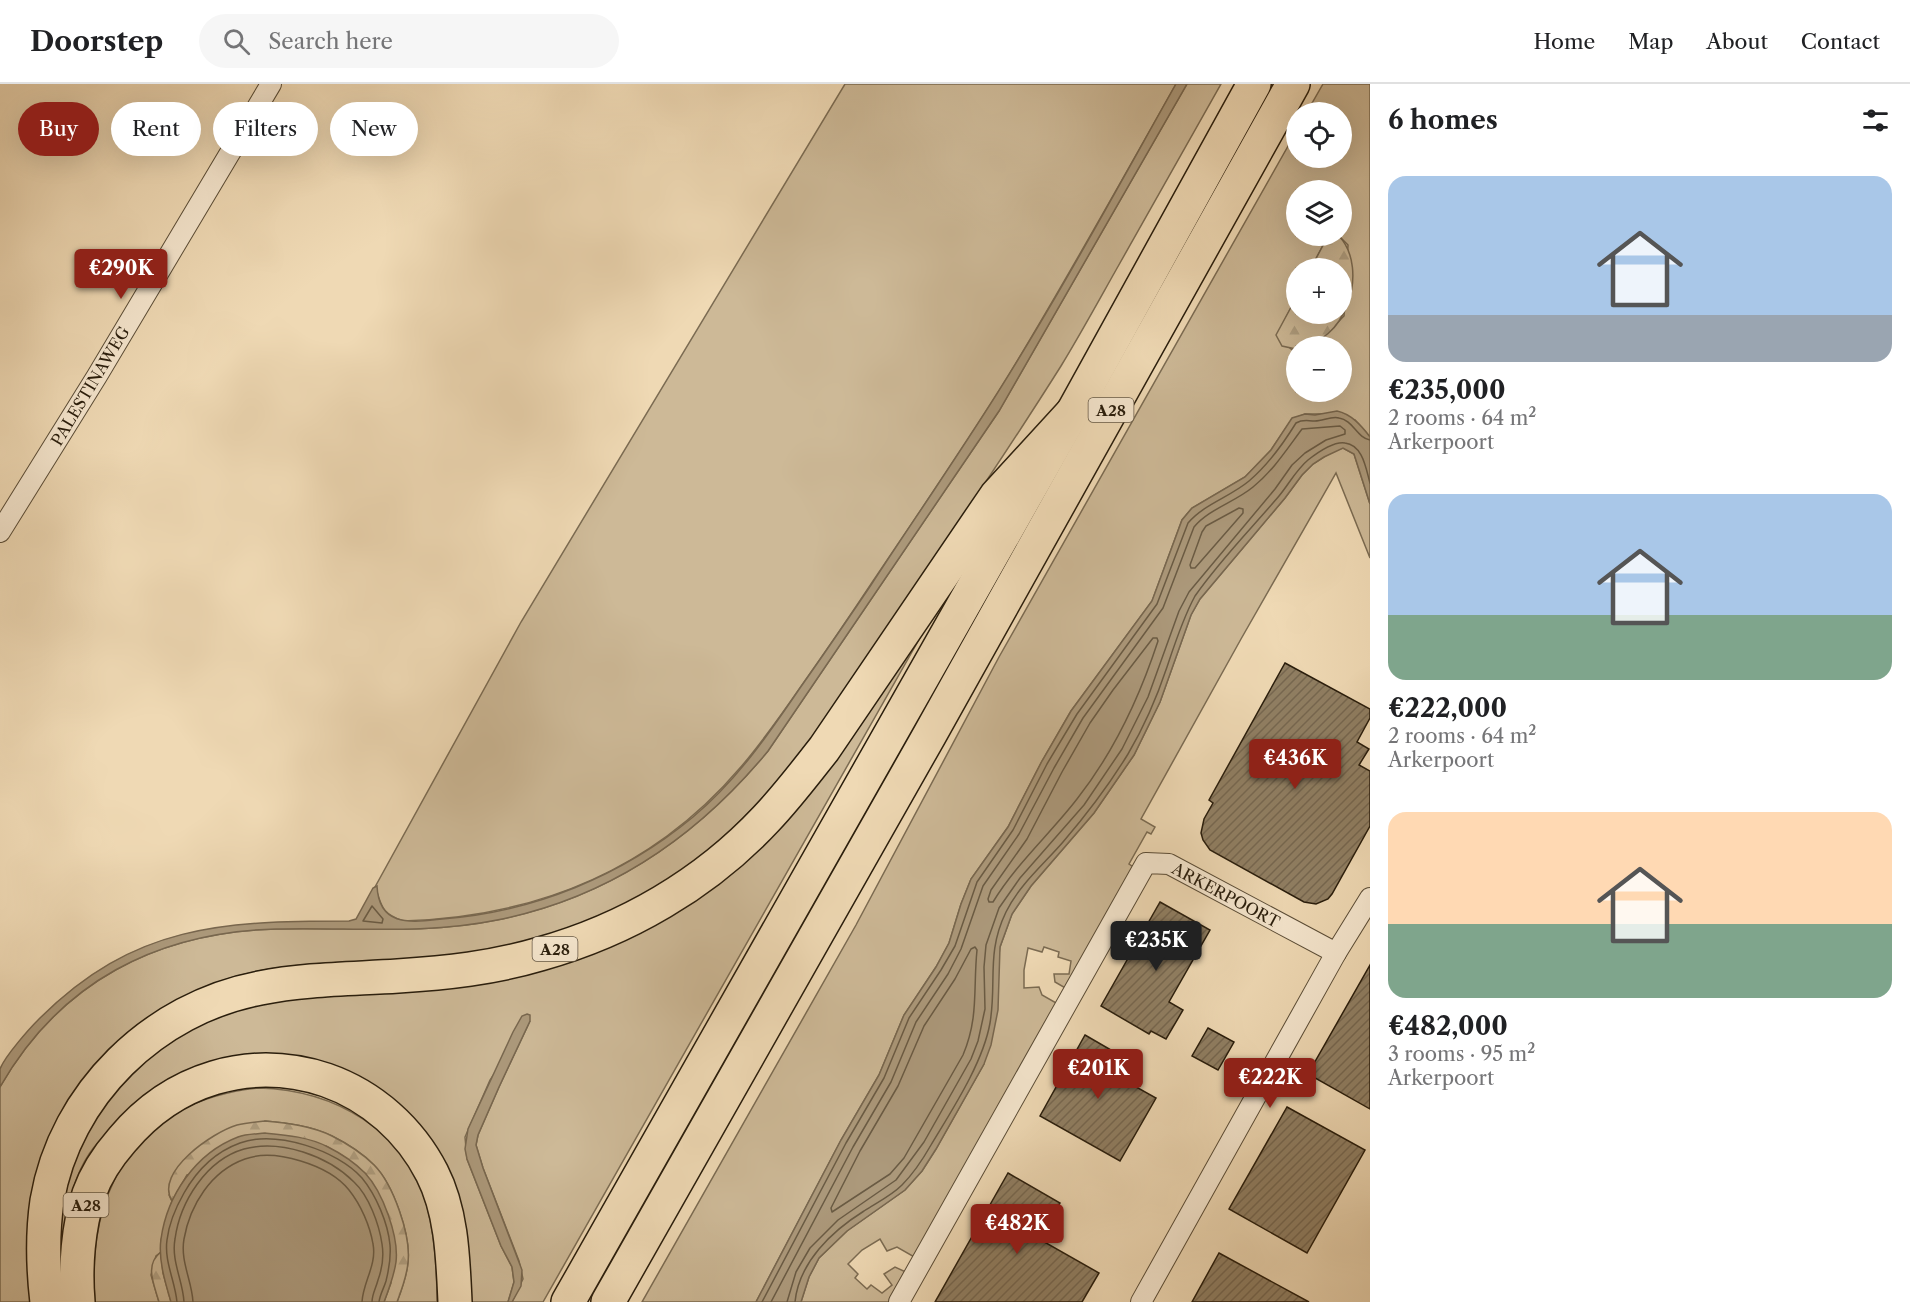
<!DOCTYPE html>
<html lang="en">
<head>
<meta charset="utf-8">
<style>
  :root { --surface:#fff; --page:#f6f6f6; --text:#202124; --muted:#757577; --line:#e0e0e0; --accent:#8f2418 }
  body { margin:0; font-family:"Libre Caslon Text",serif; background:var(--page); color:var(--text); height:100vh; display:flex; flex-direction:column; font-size:22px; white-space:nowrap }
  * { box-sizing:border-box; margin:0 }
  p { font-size:20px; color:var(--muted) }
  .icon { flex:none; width:33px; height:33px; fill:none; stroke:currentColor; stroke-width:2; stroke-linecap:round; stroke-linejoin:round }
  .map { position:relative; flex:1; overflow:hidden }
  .drawer { display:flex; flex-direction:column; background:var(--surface); width:540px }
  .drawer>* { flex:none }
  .hud { position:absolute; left:18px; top:18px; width:570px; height:54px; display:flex; gap:12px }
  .controls { position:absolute; left:1286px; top:18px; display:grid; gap:12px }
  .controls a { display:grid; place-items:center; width:66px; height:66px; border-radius:50%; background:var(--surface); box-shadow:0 6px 24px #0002; font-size:30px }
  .price { position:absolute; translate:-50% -51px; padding:0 14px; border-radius:6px; background:var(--accent); color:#fff; font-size:20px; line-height:39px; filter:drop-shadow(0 2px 3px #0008) }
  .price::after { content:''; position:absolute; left:50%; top:36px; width:18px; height:14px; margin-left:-9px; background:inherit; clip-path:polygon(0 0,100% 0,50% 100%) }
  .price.current { background:#222; color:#fff }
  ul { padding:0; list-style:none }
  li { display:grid; align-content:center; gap:12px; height:318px; padding:0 18px }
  li span { display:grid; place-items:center; height:186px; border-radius:18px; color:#555 }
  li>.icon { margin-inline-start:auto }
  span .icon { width:108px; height:108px; fill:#fffc; stroke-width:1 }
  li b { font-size:26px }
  h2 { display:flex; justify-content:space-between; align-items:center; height:72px; padding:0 18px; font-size:26px }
  .chip { padding:0 21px; border-radius:27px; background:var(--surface); box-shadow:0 6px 24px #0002; font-size:21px; line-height:54px }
  .chip.current { background:var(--accent); color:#fff }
  header { display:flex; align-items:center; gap:36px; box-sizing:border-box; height:84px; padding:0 30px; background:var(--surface); border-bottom:2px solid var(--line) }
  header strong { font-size:28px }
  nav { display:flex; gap:33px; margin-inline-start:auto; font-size:21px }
  .search { width:420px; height:54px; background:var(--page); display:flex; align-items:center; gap:15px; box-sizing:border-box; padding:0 21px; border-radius:33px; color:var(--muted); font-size:22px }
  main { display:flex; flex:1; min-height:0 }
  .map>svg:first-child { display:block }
  .green { fill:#cdb997; stroke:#7b6b52; stroke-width:1.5; fill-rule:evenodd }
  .forest { fill:url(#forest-firs); stroke:#7b6b52; stroke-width:1.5 }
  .water { fill:#ac997b; stroke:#78674f; stroke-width:1.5 }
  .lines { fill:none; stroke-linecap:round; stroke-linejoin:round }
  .shore { stroke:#6a5b44; stroke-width:1.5 }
  .building { fill:url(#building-hatch); stroke:#291d0c; stroke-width:1.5 }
  .street-casing { stroke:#5a4c36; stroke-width:22 }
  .highway-casing { stroke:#291d0c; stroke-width:36 }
  .street { stroke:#f5e6ce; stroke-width:20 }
  .highway { stroke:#efd9b4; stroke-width:33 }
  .labels { text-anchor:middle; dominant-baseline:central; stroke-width:4.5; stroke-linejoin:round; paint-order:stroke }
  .shield { fill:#f5e6ce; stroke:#665946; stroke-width:1.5 }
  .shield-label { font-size:15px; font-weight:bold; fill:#291d0c }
  .street-label { font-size:16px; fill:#291d0c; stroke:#f5e6ce }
</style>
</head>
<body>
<header>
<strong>Doorstep</strong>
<div class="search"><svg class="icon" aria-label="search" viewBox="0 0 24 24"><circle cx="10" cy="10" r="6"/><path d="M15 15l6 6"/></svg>Search here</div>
<nav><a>Home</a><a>Map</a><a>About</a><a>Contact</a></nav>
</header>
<main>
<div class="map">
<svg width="1370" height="1218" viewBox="0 0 1370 1218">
  <defs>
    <pattern id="forest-firs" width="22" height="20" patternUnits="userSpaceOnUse" patternTransform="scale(1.5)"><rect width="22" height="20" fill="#cdb997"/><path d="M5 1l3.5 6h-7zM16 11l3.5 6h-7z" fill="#b09f81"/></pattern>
    <pattern id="building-hatch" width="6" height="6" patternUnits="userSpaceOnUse" patternTransform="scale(1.5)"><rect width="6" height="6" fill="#907f63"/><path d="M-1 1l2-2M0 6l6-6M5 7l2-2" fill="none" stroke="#766750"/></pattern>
  </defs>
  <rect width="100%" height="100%" fill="#efd9b4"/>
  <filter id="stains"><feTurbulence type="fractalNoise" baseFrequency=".00333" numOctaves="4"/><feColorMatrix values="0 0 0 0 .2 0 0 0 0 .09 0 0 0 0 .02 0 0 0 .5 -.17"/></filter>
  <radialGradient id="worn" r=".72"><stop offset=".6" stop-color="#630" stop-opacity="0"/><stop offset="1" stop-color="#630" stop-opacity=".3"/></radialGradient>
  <g class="green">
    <path d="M845 0H1176C1118 103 1061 206 999 307 959 371 915 434 873 497 850 532 826 567 802 601 762 659 725 710 667 752 588 810 499 834 403 837 380 829 382 821 375 803L521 538Z"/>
    <path d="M1187 0H1221C1186 62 1151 124 1116 186 1098 218 1080 251 1061 282 1010 363 956 443 902 522 831 626 765 739 653 805 587 844 511 867 434 874 375 879 316 876 258 887 145 909 49 1001 31 1116 26 1151 28 1184 31 1218H0V1003C60 898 157 848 276 845 350 843 424 851 497 836 608 814 697 753 768 667L999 327Z"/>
    <path d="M1323 0H1370V353L1355 336 1323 330H1305L1292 335 1271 366 1245 393 1192 424 1182 436 1152 517 1071 627 1042 677 1008 743 971 795 961 820 949 859 936 883 904 931 879 991 841 1056 756 1218H642L856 841 999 573 1296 48V74H1341V28H1307ZM1296 106H1341V152H1339L1348 161 1344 232 1318 258 1307 262H1341V308H1296V265L1292 266 1277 251 1296 214V184H1311L1328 152H1296Z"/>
    <polygon points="1343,364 1354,370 1370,420 1370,474 1336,389 1241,555 1141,735 1155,743 1151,750 1147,748 1129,780 1135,784 1067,905 1055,898 1054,890 1069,890 1071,877 1058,873 1059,868 1044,863 1042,868 1028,864 1024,886 1024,904 1039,903 1042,911 1058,920 916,1174 897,1163 887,1167 880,1155 862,1166 848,1180 858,1190 855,1194 867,1205 871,1201 882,1209 892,1201 884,1190 895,1183 908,1189 891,1218 801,1218 809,1193 819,1174 847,1147 905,1106 922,1087 936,1065 984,980 1000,863 1012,830 1031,802 1094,729 1134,671 1160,618 1191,531 1200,515 1285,414 1302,391 1313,380 1333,367"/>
    <path d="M946 508 543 1218H512L523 1195 519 1177 483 1084 476 1061 478 1051 499 1003 530 937 490 996 465 1053 467 1075 501 1162 512 1183 514 1198 508 1218H462L432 1075 280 980 105 1052C70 1081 63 1143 61 1186L51 1187 55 1117 107 1003 205 929 352 902 669 822Z"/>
    <path d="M259 1004C335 1006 405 1046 427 1122 435 1153 437 1186 437 1218H397C402 1205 407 1192 408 1178 411 1151 393 1100 374 1081 362 1069 346 1059 332 1052 312 1042 287 1039 265 1037L169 1111 172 1117 161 1156V1168L156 1172 151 1191 159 1218H95C86 1103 139 1016 259 1004Z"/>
  </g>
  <g class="forest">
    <path d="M1328 152H1339C1370 185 1346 262 1296 262V265L1282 262 1276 251 1296 214V230H1341V184H1311Z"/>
    <path d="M265 1037C287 1039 312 1042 332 1052 346 1059 362 1069 374 1081 393 1100 411 1151 408 1178 407 1192 402 1205 397 1218H384L391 1199 388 1131 366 1090 343 1072 326 1062 187 1091 172 1117C154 1088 213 1048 237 1041 246 1039 256 1038 265 1037Z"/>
    <path d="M161 1168 163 1189 171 1218H159C154 1200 144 1181 161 1168Z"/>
  </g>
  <g class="water">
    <path d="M1176 0H1187L999 327 768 667C697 753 608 814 497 836 424 851 350 843 276 845 157 848 60 898 0 1003 0 998 0 990 0 985 5 972 29 945 39 935 134 840 223 837 349 837L356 835 373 804 377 802C379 844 412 838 442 835 534 828 622 792 693 733 737 696 768 651 800 604 824 570 848 535 871 501 913 437 957 373 998 308 1061 208 1118 103 1176 0Z"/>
    <path d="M1337 327C1351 330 1361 341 1370 353V420L1354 370 1343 364 1324 373 1313 380 1302 391 1285 414 1200 515 1191 531 1160 618 1134 671 1094 729 1031 802 1012 830 1000 863 998 926 991 961 984 980 936 1065 922 1087 905 1106 847 1147 819 1174 809 1193 801 1218H756L841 1056 879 991 904 931 936 883 949 859 961 820 971 795 1008 743 1042 677 1071 627 1152 517 1182 436 1192 424 1245 393 1271 366 1292 334 1305 330 1315 331Z"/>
    <polygon points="527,930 530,931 530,937 499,1003 478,1051 476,1061 483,1084 522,1186 521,1202 512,1218 508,1218 514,1198 512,1183 501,1162 467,1075 465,1065 468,1045 513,948 522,932"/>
    <path d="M265 1049C286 1051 309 1053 328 1063 340 1069 355 1079 365 1089 383 1108 399 1153 396 1178 394 1192 389 1205 384 1218H171C165 1198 158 1175 161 1155 167 1111 196 1069 238 1053 246 1050 257 1050 265 1049Z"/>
  </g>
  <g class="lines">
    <g class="shore">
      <polygon points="1239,424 1243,425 1243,429 1195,484 1191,484 1190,481 1202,448 1206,442"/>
      <path d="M1157 554 1158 557C1139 615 1114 668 1077 715 1050 750 1016 780 993 818H989L988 815 991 806 1027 755 1062 688 1090 639 1113 606 1153 554Z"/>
      <polygon points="372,822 383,835 382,839 363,837"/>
      <path d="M975 863 977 866C973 905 979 933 963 971L904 1074 890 1090 832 1128 831 1124 860 1067 898 1002 924 942 955 895 971 865Z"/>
      <path d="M177 1218C175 1197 164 1177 167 1156 169 1139 176 1123 184 1109 197 1086 215 1068 240 1059 276 1046 337 1066 362 1094 376 1111 388 1139 390 1161 391 1173 389 1185 386 1197 384 1204 380 1210 379 1218"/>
      <path d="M184 1218C183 1197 171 1177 175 1155 180 1118 206 1076 244 1065 281 1055 328 1072 354 1098 369 1112 379 1140 382 1160 384 1172 382 1185 378 1196 376 1204 372 1210 372 1218"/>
      <path d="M193 1218C192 1197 180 1177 184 1155 190 1121 211 1087 245 1075 275 1064 329 1081 349 1106 361 1121 370 1142 373 1160 377 1181 363 1198 362 1218"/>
      <path d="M762 1218 846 1059 884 994 909 934 941 886 955 862 977 798 1013 746 1047 680 1077 630 1157 520 1188 439C1204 420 1230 413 1249 397 1268 381 1283 360 1296 339 1303 335 1307 337 1315 337 1323 337 1331 332 1339 334 1353 336 1357 354 1370 356"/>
      <path d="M771 1218 853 1063 891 998 916 938 948 890 961 865 983 802 1019 750 1054 684 1083 634 1163 524 1194 443C1209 425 1235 418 1253 403 1273 387 1287 365 1302 345L1340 342 1345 346V350L1326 356 1305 369 1292 381 1275 405 1189 508 1179 527 1148 613 1122 665 1084 721 1020 794 999 824 986 861 984 883 985 925 978 957 971 975 924 1058 896 1096 838 1136 810 1164 796 1188 787 1218"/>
      <path d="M795 1218C799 1178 832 1147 864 1127 876 1119 891 1112 902 1101 913 1090 923 1075 931 1061 952 1026 983 979 990 939 997 898 986 869 1006 828 1019 801 1044 780 1063 758 1087 730 1109 701 1128 670 1144 643 1157 613 1167 583 1175 559 1183 534 1195 512 1220 476 1251 445 1279 412 1289 400 1296 386 1308 376 1317 369 1333 357 1345 359 1363 361 1366 385 1370 399"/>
    </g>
  </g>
  <g class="building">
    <polygon points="1285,579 1370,625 1370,634 1357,658 1369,665 1359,681 1370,687 1370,742 1332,810 1328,815 1316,820 1304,818 1210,766 1203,756 1201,749 1204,735 1213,719 1209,716"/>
    <polygon points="1160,818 1210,846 1169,918 1183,926 1166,955 1151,947 1149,950 1101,922"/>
    <polygon points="1370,881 1370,1025 1308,990"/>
    <polygon points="1208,944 1234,958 1218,986 1192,972"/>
    <polygon points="1085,951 1130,977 1120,994 1156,1014 1120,1077 1040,1032"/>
    <polygon points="1287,1023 1365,1066 1307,1169 1229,1125"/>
    <polygon points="1008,1089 1060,1119 1039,1155 1099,1189 1082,1218 935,1218"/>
    <polygon points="1219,1169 1309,1218 1192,1218"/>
  </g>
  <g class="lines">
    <defs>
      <g id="street">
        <polyline points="0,448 97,292 271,0"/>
        <polyline points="899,1218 1146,779 1169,780 1336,869"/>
        <polyline points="1141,1218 1336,869 1370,814"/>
      </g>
      <g id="highway">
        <path d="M47 1218C43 1184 42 1151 47 1117 65 1010 154 924 260 904 305 895 352 895 398 892 446 889 493 884 540 870 626 846 705 800 766 735 787 713 805 689 824 665L996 412 1073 328"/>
        <path d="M78 1218C75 1183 78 1143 89 1110 96 1090 108 1072 122 1056 173 995 249 971 326 996 372 1012 410 1046 432 1089 452 1128 453 1175 455 1218"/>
        <polyline points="568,1218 1073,328 1254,0"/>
        <polyline points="608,1218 929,652 1293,0"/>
      </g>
    </defs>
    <use href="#street" class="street-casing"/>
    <use href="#highway" class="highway-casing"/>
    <use href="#street" class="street"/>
    <use href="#highway" class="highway"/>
  </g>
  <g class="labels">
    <g class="shield">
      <rect x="1088.5" y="314" width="45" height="24" rx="4.5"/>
      <rect x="532.5" y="853" width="45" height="24" rx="4.5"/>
      <rect x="63.5" y="1109" width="45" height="24" rx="4.5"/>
    </g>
    <g class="shield-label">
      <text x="1111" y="326">A28</text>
      <text x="555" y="865">A28</text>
      <text x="86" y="1121">A28</text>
    </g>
    <g class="street-label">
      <text transform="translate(90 302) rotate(-59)">PALESTINAWEG</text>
      <text transform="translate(1226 811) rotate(28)">ARKERPOORT</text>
    </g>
  </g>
  <rect width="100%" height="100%" filter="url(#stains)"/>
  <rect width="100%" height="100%" fill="url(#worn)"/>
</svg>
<div class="controls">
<a><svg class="icon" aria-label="locate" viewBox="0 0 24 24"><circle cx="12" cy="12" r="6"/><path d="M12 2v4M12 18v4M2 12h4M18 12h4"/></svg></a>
<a><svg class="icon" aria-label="layers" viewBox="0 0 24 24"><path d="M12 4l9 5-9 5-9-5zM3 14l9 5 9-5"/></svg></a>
<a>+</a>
<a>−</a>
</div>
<b class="price" style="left:121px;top:216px">€290K</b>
<b class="price" style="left:1295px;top:706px">€436K</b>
<b class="price current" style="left:1156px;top:888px">€235K</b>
<b class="price" style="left:1098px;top:1016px">€201K</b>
<b class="price" style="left:1270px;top:1025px">€222K</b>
<b class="price" style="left:1017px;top:1171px">€482K</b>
<div class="hud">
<a class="chip current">Buy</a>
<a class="chip">Rent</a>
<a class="chip">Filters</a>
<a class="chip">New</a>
</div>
</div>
<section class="drawer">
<h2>6 homes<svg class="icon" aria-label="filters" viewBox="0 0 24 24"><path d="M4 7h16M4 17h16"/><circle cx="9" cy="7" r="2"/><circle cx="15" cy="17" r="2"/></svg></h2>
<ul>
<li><span style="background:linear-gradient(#a9c7e8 75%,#9aa5b1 0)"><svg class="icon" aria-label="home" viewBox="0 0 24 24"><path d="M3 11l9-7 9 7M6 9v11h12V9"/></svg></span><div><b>€235,000</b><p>2 rooms · 64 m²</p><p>Arkerpoort</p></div></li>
<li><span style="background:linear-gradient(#a9c7e8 65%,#7fa58c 0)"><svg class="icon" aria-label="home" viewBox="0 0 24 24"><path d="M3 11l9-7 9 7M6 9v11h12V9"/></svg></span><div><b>€222,000</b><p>2 rooms · 64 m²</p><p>Arkerpoort</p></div></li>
<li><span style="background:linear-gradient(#ffd9b3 60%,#7fa58c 0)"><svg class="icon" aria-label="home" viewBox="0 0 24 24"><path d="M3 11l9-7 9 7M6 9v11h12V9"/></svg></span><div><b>€482,000</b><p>3 rooms · 95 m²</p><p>Arkerpoort</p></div></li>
</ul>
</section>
</main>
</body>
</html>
